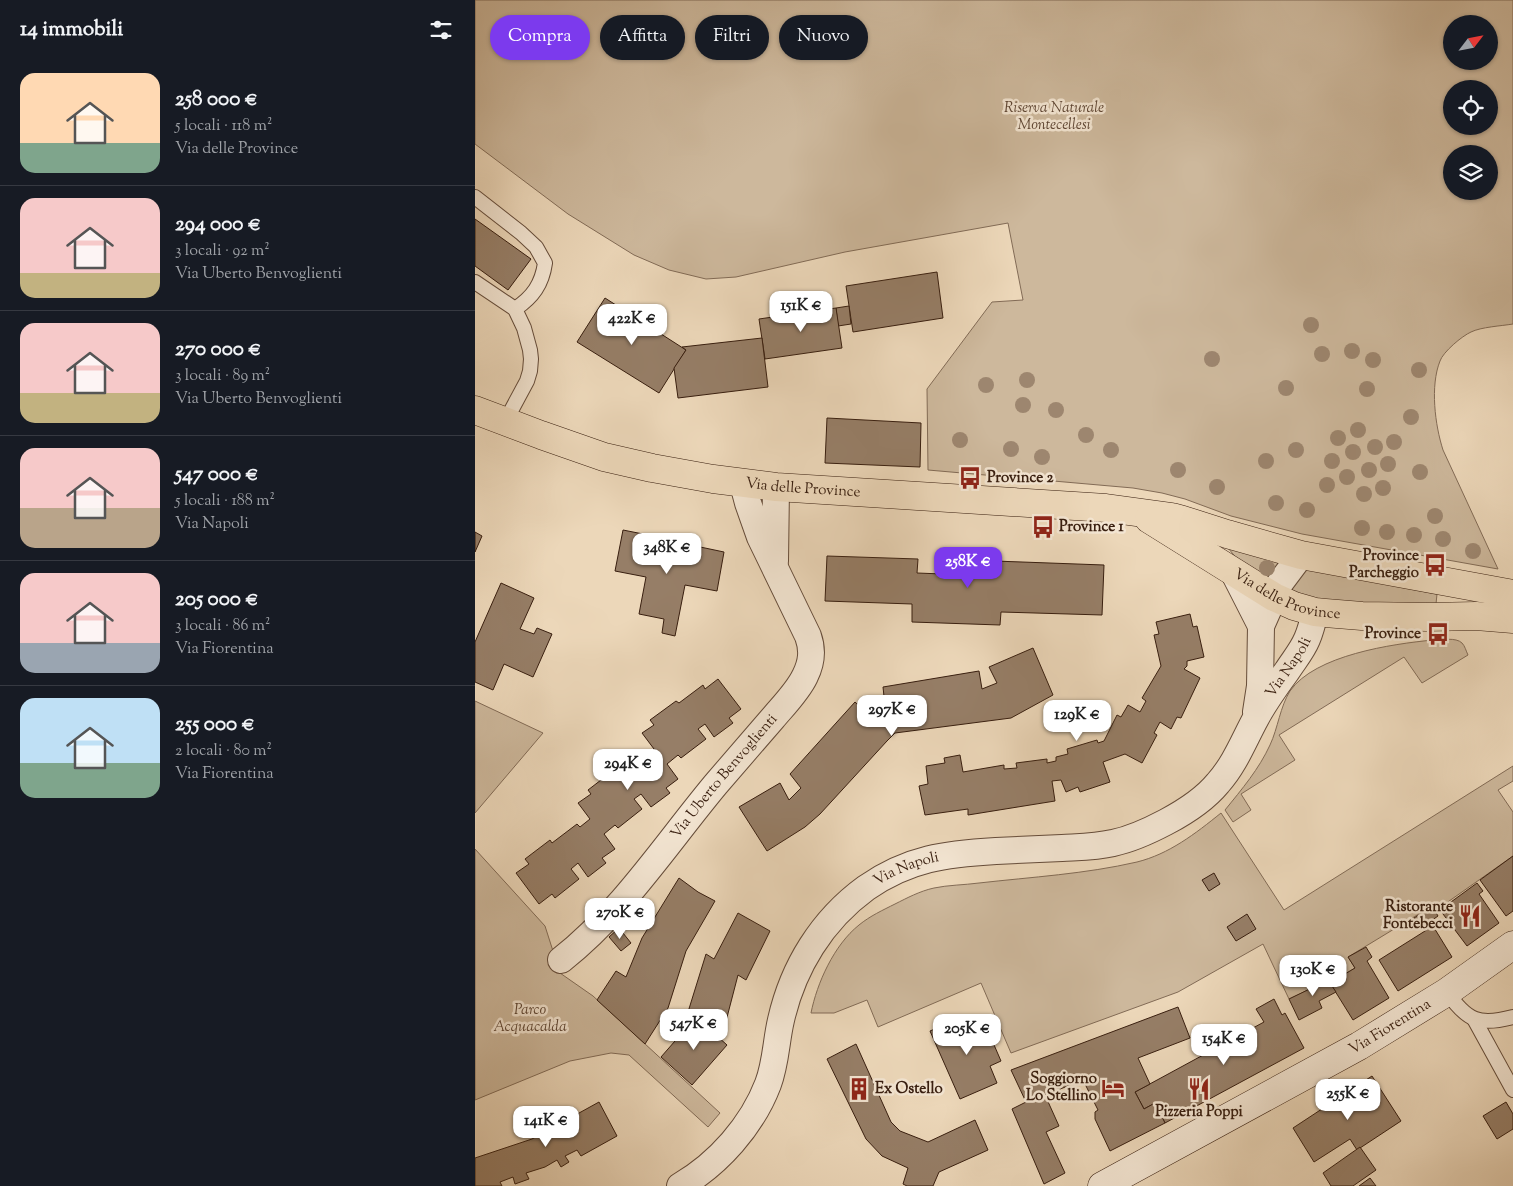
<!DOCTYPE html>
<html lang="it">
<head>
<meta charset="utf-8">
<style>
  :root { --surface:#171b24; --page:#242831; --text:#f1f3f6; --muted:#9ea1a6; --line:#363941; --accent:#7c3aed }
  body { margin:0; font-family:"Sorts Mill Goudy",serif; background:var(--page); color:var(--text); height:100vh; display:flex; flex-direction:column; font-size:19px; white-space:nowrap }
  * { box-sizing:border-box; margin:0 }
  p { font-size:16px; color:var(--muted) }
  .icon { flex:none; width:28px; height:28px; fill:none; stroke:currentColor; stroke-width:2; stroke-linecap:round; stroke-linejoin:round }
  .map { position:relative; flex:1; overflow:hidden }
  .sheet { display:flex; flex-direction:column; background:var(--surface); width:475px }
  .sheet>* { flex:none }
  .top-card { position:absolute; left:15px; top:15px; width:475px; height:45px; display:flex; gap:10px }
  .needle { width:32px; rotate:58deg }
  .fabs { position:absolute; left:968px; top:15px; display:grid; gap:10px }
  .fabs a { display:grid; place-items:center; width:55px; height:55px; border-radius:50%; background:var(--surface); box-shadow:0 1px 4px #0004; font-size:25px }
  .price { position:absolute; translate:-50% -42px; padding:0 11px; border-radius:10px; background:#fff; color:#222; font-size:16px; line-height:32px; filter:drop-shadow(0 1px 2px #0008) }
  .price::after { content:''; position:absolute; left:50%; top:30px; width:15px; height:11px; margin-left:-8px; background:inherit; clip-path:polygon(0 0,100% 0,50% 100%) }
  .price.current { background:var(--accent); color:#fff }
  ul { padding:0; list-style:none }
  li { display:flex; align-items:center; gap:15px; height:125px; padding:0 20px }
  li+li { border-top:1px solid var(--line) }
  li span { display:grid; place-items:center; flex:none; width:140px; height:100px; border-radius:15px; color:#555 }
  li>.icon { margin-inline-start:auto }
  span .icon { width:60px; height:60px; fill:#fffc; stroke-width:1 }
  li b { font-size:21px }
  h2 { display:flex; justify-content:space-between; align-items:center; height:60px; padding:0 20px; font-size:21px }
  .pill { padding:0 18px; border-radius:22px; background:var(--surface); box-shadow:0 1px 4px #0004; font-size:18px; line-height:45px }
  .pill.current { background:var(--accent); color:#fff }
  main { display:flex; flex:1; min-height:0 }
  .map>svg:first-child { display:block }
  .green { fill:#cdb89c; stroke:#826b56; fill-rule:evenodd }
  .building { fill:#967e67; stroke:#381e0f }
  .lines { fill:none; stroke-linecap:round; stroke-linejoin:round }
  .lane-casing { stroke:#654c3a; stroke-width:16 }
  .street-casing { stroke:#654c3a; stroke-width:28 }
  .secondary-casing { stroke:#381e0f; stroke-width:29 }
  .primary-casing { stroke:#381e0f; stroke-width:29 }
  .lane { stroke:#f3e5d2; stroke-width:14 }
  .street { stroke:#f3e5d2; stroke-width:26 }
  .secondary { stroke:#f3e5d2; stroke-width:28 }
  .primary { stroke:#ecd7b9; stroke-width:28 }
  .tree { fill:#9d866f }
  .labels { text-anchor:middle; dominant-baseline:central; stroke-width:5; stroke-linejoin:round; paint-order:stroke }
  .park-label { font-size:15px; font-style:italic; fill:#5d4432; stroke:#f3e5d2 }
  .poi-label { font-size:15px; font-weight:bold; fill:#381e0f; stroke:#f3e5d2; text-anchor:end }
  .street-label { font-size:15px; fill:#381e0f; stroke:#f3e5d2 }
</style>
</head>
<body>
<main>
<section class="sheet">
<h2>14 immobili<svg class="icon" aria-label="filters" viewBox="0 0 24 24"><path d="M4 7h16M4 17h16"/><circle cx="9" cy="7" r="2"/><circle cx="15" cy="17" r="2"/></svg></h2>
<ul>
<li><span style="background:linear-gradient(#ffd9b3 70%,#7fa58c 0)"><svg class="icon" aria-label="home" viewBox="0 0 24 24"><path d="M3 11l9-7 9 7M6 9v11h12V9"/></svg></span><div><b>258 000 €</b><p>5 locali · 118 m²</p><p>Via delle Province</p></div></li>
<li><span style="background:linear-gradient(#f6c9c9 75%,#c2b280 0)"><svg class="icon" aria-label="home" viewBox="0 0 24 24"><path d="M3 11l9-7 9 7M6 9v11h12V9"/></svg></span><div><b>294 000 €</b><p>3 locali · 92 m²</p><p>Via Uberto Benvoglienti</p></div></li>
<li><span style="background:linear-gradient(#f6c9c9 70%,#c2b280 0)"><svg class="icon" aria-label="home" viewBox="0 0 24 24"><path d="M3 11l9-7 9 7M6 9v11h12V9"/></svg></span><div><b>270 000 €</b><p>3 locali · 89 m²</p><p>Via Uberto Benvoglienti</p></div></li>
<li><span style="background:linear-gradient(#f6c9c9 60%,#b9a48a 0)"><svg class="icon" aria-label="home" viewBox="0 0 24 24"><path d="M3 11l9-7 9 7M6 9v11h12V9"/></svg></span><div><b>547 000 €</b><p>5 locali · 188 m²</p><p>Via Napoli</p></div></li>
<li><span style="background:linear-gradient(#f6c9c9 70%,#9aa5b1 0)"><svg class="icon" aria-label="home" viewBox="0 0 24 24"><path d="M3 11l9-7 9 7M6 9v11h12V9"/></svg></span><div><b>205 000 €</b><p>3 locali · 86 m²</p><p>Via Fiorentina</p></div></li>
<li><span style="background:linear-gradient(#bfe0f5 65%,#7fa58c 0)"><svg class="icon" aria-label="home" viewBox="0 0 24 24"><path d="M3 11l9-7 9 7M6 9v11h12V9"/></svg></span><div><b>255 000 €</b><p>2 locali · 80 m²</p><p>Via Fiorentina</p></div></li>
</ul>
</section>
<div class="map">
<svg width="1038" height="1186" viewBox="0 0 1038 1186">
  <rect width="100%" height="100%" fill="#ecd7b9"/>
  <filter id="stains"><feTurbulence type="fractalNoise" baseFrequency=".004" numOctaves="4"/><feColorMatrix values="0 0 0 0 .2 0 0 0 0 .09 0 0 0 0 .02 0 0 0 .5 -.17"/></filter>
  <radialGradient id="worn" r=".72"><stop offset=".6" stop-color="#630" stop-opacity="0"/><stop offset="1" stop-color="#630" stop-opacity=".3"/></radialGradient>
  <g class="green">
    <path d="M0 0H1038V324C1026 326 1006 327 996 332 987 336 968 352 965 361 955 386 960 425 968 450L1023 569 827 534 756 516 710 499 687 493 658 488 453 470 452 389 517 302 548 300 533 223 370 252 261 277 231 279 194 270 159 255 93 214 0 144ZM976 24H1014V61H976ZM976 89H1014V126H976ZM976 154H1014V191H976Z"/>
    <polygon points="753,548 808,560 795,585 768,566"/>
    <polygon points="831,569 962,594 961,604 849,602 827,595 816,590"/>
    <path d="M958 640C966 640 981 637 987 643 990 646 991 651 993 655L947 683 929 657 804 735 820 760 766 794 776 810 758 822 750 810C767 789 784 769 795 745 803 728 805 707 815 691 840 655 917 644 958 640Z"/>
    <polygon points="0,701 68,733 0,813"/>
    <path d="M1038 766V781L1023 790 1038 812V856L960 911 957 906 873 957 880 968 861 979 857 972 841 980 843 985 814 999 788 944 703 992 536 1053 506 983 403 1027 392 1000 359 1013H336C342 983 359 945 384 925 395 916 408 910 420 904 432 898 445 891 459 888 473 885 489 885 504 883 557 877 610 874 662 862 694 854 720 834 746 813L809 910Z"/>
    <polygon points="0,849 70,926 85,973 118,996 245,1113 233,1127 154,1055 136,1053 95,1061 0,1100"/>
  </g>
  <g class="building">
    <polygon points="0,219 56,259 33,290 0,266"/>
    <polygon points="462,272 468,318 378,332 371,286"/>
    <polygon points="130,298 211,350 184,393 102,342"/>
    <polygon points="374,306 376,324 363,326 361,308"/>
    <polygon points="361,308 367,348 290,359 284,319"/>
    <polygon points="287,338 293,387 203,398 199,368 211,350 207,347"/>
    <polygon points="352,418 446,423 445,467 350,463"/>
    <polygon points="148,530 188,538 183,557 207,562 211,544 249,552 242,591 210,585 200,636 187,633 189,619 164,614 171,577 140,571"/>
    <polygon points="0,532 7,536 0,552"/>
    <polygon points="352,556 443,559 442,573 519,576 519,561 629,565 627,615 526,612 525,625 437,622 437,604 350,601"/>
    <polygon points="26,583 59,598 45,629 59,634 62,628 77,634 58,677 29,664 18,690 0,682 0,642"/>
    <polygon points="715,614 718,627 722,626 729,657 712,661 712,666 709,669 725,678 706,718 702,717 696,729 685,722 679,733 682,735 667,763 650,754 628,762 635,782 605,792 603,787 591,792 586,780 577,781 580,801 493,815 493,809 450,815 444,786 453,784 451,766 470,763 469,758 485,755 488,772 529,765 529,769 542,768 541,763 572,759 572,763 581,761 581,757 593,754 592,749 622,740 623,743 629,741 642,715 646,717 653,705 665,712 671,701 667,698 686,666 679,635 684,634 681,622"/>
    <polygon points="558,648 578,695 536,718 420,733 412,741 345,814 330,827 292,851 264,807 305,783 314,800 326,788 315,774 380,702 394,715 410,706 408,687 504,671 507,689 522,683 514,667"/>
    <polygon points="243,679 266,709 254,718 258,723 239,737 230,724 223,729 231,739 206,758 203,755 192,764 203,779 191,788 195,793 176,807 166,794 159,799 167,809 143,828 140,825 129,834 140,849 127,858 131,863 113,877 103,863 96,869 104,879 80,898 77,894 64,904 41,873 54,864 50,859 75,840 77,843 102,824 105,827 115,819 103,803 116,794 113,790 139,770 141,773 166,754 168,757 179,749 167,733 179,725 175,720 201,701 204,703 228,685 230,689"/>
    <polygon points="1038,856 1038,911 1031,916 1005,880"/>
    <polygon points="739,873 745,884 734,891 727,880"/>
    <polygon points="204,878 223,892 240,901 211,951 193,1008 170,1044 122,1000 141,971 151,977 167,938"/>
    <polygon points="1002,883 1008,891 1004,894 1024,923 992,946 965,910"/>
    <polygon points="957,906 963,916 946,928 939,918"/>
    <polygon points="263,913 295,931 271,980 263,975 250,1025 213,1012 231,954 239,959"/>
    <polygon points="772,914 781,929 761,941 752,927"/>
    <polygon points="958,926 977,957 923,991 904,960"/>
    <polygon points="144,928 156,943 146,951 134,937"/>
    <polygon points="891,947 897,957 892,961 914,998 878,1020 855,983 880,968 873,957"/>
    <polygon points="857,971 861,979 855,983 861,992 844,1001 847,1008 824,1020 814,999 843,985 841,980"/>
    <polygon points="799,999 807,1015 810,1013 829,1048 690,1123 680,1103 669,1109 660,1092 789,1022 781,1009"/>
    <polygon points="703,1007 715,1038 663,1058 675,1084 660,1092 669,1109 680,1103 690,1123 635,1151 620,1119 620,1112 623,1110 608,1080 570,1095 584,1126 571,1132 590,1173 569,1184 537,1109 551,1102 536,1070"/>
    <polygon points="492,1015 501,1036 513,1031 526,1061 515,1066 522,1083 485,1099 455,1031"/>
    <polygon points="221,1017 252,1045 217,1085 186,1057"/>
    <polygon points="381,1044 416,1122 425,1131 453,1142 500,1120 513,1150 464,1172 458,1186 432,1186 428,1184 433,1168 407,1156 391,1139 352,1059"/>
    <polygon points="897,1076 926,1121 882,1150 875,1139 839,1162 818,1128"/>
    <polygon points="124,1102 142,1136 106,1156 102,1150 90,1156 94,1162 86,1167 82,1160 70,1167 51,1173 54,1179 40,1184 38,1177 25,1182 27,1186 0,1186 0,1158 57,1139"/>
    <polygon points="1031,1102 1038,1114 1038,1129 1022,1139 1008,1116"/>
    <polygon points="885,1147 901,1170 878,1186 856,1186 848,1173"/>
    <polygon points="895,1178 901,1186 884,1186"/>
  </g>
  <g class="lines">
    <defs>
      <g id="lane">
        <path d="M0 197 46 233 61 247 70 263C67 284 58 297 40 309"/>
        <polyline points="0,282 40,309 49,328 55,350 56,359 55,371 52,381 30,422"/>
        <path d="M972 992C992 1021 1004 1026 1038 1017"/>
        <polyline points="999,1019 1038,1090"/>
      </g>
      <g id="street">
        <polyline points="300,561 301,487"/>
        <polyline points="759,573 786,626"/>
        <polyline points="781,712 785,686 786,626 805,583 826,555"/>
        <path id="s1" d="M86 960C148 911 191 844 241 784 260 762 279 740 298 718 309 705 323 691 330 676 337 662 338 650 333 636L285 537 273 503 268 484"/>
        <path id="s2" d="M205 1186C243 1164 277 1126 293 1084 301 1063 301 1041 306 1020 318 967 347 920 391 888 434 858 471 854 521 851 543 850 565 849 587 848 604 847 621 847 638 843 657 839 674 831 691 822 710 812 729 800 743 783 760 764 769 740 781 718 790 701 801 686 812 671 819 660 827 651 832 639 836 630 838 621 840 612"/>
      </g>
      <g id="secondary">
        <path id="s3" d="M627 1186 884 1046 972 992 1038 945"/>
      </g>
      <g id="primary">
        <path id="s4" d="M0 410 66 435 129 457 177 468 238 479 301 487 631 508 697 517 708 520 752 534 826 555 1038 594"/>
        <path id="s5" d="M674 519 799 597 819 606 840 612 850 613 887 616 953 617 1001 616 1038 619"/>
      </g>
    </defs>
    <use href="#lane" class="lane-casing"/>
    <use href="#street" class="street-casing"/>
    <use href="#secondary" class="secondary-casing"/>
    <use href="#primary" class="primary-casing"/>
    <use href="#lane" class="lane"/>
    <use href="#street" class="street"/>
    <use href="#secondary" class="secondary"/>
    <use href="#primary" class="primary"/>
  </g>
  <g class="tree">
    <circle cx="836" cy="325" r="8"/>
    <circle cx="877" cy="351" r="8"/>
    <circle cx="847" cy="354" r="8"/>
    <circle cx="737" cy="359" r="8"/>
    <circle cx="898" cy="360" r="8"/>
    <circle cx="944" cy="370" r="8"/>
    <circle cx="552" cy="380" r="8"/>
    <circle cx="511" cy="385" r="8"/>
    <circle cx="811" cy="388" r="8"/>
    <circle cx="892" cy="389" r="8"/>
    <circle cx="548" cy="405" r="8"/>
    <circle cx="581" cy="410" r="8"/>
    <circle cx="936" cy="417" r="8"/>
    <circle cx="883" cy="430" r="8"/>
    <circle cx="611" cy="435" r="8"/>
    <circle cx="863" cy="438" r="8"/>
    <circle cx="485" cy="440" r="8"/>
    <circle cx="919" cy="442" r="8"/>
    <circle cx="900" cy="447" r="8"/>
    <circle cx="536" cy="449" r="8"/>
    <circle cx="636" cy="450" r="8"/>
    <circle cx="821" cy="450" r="8"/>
    <circle cx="878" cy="452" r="8"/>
    <circle cx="567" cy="457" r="8"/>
    <circle cx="791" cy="461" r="8"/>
    <circle cx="857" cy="461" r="8"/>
    <circle cx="913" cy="464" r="8"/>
    <circle cx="703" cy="470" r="8"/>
    <circle cx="894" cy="470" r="8"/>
    <circle cx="945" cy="472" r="8"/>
    <circle cx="872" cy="477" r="8"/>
    <circle cx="852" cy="485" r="8"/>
    <circle cx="742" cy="487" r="8"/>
    <circle cx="908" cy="488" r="8"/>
    <circle cx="889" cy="494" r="8"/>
    <circle cx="801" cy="503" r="8"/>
    <circle cx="832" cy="510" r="8"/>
    <circle cx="960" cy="516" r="8"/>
    <circle cx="887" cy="528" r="8"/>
    <circle cx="912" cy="532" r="8"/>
    <circle cx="939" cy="535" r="8"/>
    <circle cx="968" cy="539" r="8"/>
    <circle cx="998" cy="551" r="8"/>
    <circle cx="792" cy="568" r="8"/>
  </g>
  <defs>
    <symbol id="bus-bare" viewBox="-9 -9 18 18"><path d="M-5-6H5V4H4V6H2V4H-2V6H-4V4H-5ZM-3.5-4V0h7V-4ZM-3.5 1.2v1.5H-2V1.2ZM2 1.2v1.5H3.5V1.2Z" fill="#8f2418" stroke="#f3e5d2" stroke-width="2.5" paint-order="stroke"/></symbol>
    <symbol id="restaurant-bare" viewBox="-9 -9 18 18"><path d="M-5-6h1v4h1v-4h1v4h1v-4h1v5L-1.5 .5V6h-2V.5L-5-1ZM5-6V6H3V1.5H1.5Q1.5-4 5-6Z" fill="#8f2418" stroke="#f3e5d2" stroke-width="2.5" paint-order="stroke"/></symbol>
    <symbol id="hotel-bare" viewBox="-9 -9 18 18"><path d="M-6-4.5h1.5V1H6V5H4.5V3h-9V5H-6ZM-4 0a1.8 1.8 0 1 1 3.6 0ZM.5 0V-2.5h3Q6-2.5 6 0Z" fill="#8f2418" stroke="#f3e5d2" stroke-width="2.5" paint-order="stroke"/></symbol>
    <symbol id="building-bare" viewBox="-9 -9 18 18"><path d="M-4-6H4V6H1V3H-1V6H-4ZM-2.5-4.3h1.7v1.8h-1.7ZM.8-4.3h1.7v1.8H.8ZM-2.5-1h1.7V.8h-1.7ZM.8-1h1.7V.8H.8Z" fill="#8f2418" stroke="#f3e5d2" stroke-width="2.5" paint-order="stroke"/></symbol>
  </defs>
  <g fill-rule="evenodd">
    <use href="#bus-bare" x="479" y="462" width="32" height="32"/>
    <use href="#bus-bare" x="552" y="511" width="32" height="32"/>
    <use href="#bus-bare" x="944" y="549" width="32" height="32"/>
    <use href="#bus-bare" x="947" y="618" width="32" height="32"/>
    <use href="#restaurant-bare" x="979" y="900" width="32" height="32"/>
    <use href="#hotel-bare" x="622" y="1072" width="32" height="32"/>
    <use href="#building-bare" x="368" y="1073" width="32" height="32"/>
    <use href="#restaurant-bare" x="708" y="1073" width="32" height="32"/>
  </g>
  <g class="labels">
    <g class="park-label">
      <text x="579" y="108">Riserva Naturale<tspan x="579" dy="17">Montecellesi</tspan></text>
      <text x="55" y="1010">Parco<tspan x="55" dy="17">Acquacalda</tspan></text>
    </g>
    <g class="poi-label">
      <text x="512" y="478" text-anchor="start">Province 2</text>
      <text x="584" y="527" text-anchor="start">Province 1</text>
      <text x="944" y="556">Province<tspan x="944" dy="17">Parcheggio</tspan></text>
      <text x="946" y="634">Province</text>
      <text x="978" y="907">Ristorante<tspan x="978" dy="17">Fontebecci</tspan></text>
      <text x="622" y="1079">Soggiorno<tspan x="622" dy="17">Lo Stellino</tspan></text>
      <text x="400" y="1089" text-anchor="start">Ex Ostello</text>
      <text x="724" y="1112" text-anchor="middle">Pizzeria Poppi</text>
    </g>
    <g class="street-label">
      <text stroke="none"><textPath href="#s4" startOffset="339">Via delle Province</textPath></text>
      <text stroke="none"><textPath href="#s5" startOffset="159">Via delle Province</textPath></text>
      <text stroke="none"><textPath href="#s2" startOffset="876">Via Napoli</textPath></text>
      <text stroke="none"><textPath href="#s1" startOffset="246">Via Uberto Benvoglienti</textPath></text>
      <text stroke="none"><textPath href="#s2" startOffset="408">Via Napoli</textPath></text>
      <text stroke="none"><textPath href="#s3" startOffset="329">Via Fiorentina</textPath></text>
    </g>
  </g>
  <rect width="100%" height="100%" filter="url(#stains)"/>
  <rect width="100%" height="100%" fill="url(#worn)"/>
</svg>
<div class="fabs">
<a><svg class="needle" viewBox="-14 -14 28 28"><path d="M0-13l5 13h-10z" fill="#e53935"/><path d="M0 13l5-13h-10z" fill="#9ea1a6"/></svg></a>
<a><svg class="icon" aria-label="locate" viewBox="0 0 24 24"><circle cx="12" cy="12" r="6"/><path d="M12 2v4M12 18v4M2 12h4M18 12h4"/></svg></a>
<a><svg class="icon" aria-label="layers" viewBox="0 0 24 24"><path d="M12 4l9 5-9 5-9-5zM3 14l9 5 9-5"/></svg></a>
</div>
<b class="price" style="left:326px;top:333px">151K €</b>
<b class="price" style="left:157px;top:346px">422K €</b>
<b class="price" style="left:192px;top:575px">348K €</b>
<b class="price current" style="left:493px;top:589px">258K €</b>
<b class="price" style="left:417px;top:737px">297K €</b>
<b class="price" style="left:602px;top:742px">129K €</b>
<b class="price" style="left:153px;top:791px">294K €</b>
<b class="price" style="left:145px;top:940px">270K €</b>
<b class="price" style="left:838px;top:997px">130K €</b>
<b class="price" style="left:219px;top:1051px">547K €</b>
<b class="price" style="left:492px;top:1056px">205K €</b>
<b class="price" style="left:749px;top:1066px">154K €</b>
<b class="price" style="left:873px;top:1121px">255K €</b>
<b class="price" style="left:71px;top:1148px">141K €</b>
<div class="top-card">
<a class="pill current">Compra</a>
<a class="pill">Affitta</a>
<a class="pill">Filtri</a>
<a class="pill">Nuovo</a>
</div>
</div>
</main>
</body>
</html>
